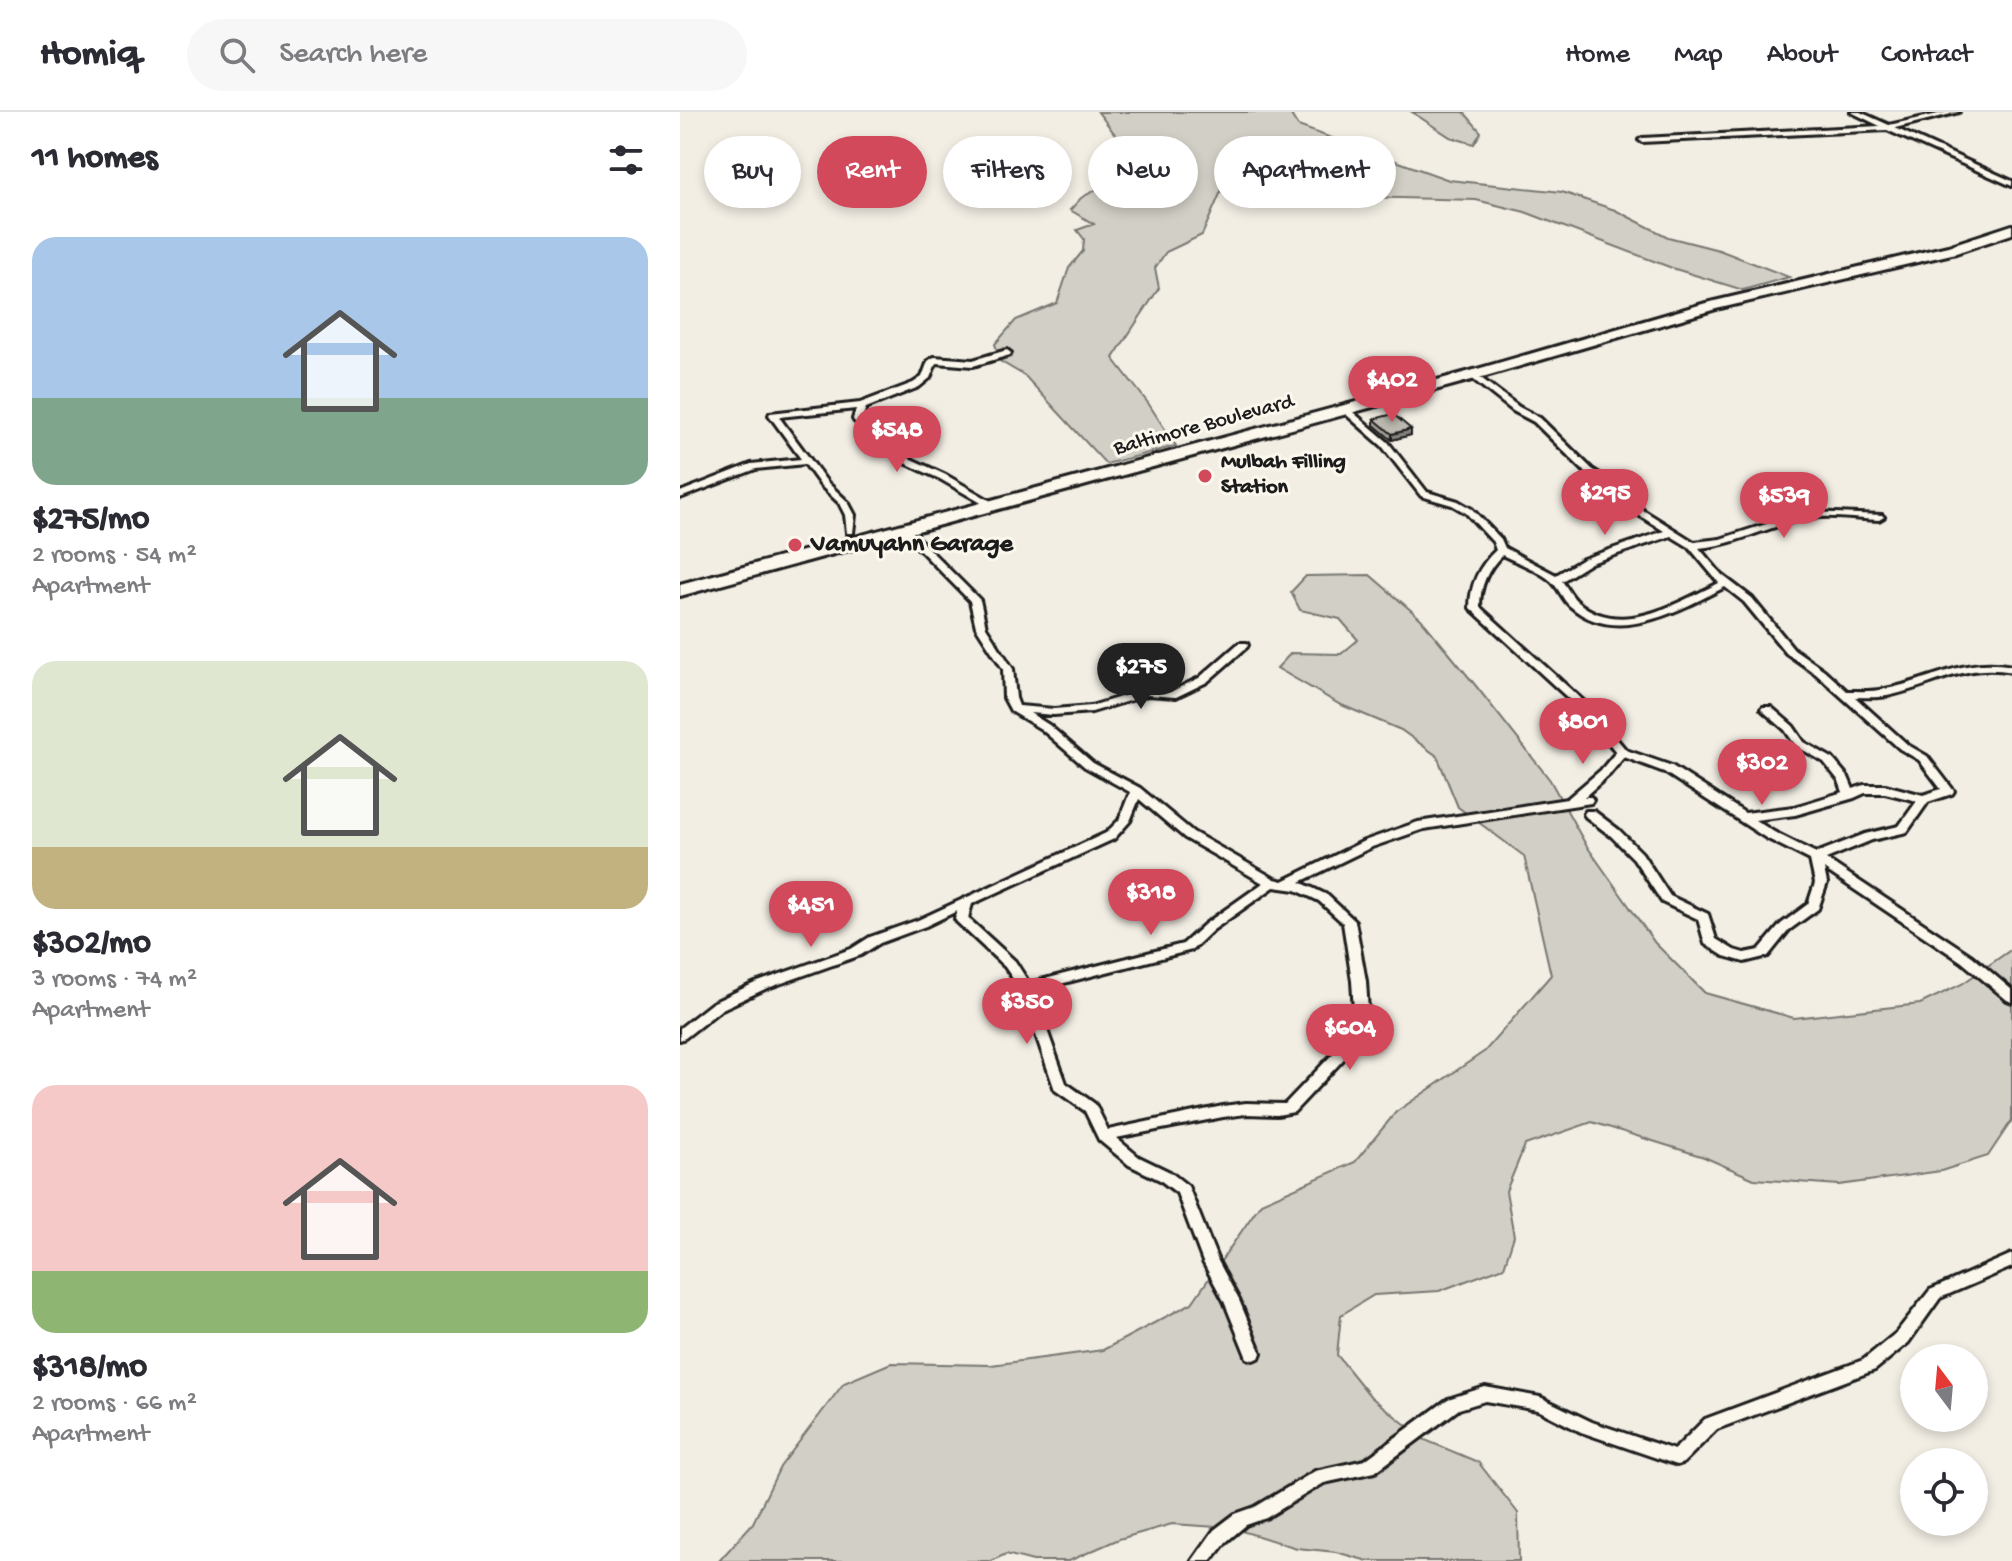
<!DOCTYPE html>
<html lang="en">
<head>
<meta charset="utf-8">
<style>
  :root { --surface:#fff; --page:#f7f7f7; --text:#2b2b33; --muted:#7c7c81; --line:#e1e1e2; --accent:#d1495b }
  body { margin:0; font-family:"Gochi Hand",sans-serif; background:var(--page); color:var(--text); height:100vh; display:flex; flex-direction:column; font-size:30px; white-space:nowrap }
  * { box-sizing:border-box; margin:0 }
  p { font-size:26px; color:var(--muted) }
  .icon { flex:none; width:44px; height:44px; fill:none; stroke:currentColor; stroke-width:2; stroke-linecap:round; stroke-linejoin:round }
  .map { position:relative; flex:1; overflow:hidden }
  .side { display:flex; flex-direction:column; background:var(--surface); width:680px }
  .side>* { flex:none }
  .top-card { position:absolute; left:24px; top:24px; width:760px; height:72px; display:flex; gap:16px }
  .needle { width:52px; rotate:344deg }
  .fabs { position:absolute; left:1220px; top:1232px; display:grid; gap:16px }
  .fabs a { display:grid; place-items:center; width:88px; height:88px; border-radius:50%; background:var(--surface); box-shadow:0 4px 12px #0003; font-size:40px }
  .price { position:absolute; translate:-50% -68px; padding:0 18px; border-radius:28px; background:var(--accent); color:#fff; font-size:26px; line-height:52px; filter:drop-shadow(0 2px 4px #0008) }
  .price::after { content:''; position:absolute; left:50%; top:48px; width:24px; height:18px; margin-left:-12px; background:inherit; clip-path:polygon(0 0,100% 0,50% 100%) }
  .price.on { background:#222; color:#fff }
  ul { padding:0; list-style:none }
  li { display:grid; align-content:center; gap:16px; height:424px; padding:0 32px }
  li span { display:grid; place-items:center; height:248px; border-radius:24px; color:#555 }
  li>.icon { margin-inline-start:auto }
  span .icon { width:144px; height:144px; fill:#fffc; stroke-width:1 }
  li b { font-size:34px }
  h2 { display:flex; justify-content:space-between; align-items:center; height:96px; padding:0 32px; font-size:34px }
  .chip { padding:0 28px; border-radius:36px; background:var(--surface); box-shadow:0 4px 12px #0003; font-size:28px; line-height:72px }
  .chip.on { background:var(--accent); color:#fff }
  header { display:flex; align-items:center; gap:48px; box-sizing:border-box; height:112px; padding:0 40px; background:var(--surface); border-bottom:2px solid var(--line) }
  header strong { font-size:38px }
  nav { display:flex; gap:44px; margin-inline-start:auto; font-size:28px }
  .search { width:560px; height:72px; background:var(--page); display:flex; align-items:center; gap:20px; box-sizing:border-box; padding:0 28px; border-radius:44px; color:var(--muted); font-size:30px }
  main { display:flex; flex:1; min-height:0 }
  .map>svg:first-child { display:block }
  .green { fill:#d2cfc6; stroke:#777671; stroke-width:2 }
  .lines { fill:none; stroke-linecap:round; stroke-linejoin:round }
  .street-casing { stroke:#1c1c1c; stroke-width:6 }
  .highway-casing { stroke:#1c1c1c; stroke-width:6 }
  .street { fill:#fbf7ec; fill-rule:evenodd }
  .highway { fill:#fbf7ec; fill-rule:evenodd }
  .wall { fill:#a3a098; stroke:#1c1c1c; stroke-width:2 }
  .shaded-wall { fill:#84827c; stroke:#1c1c1c; stroke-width:2 }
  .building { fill:#bdbab1; stroke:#1c1c1c; stroke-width:2 }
  .poi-dot { fill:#d1495b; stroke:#fbf7ec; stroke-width:3 }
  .labels { text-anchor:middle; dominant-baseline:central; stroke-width:6; stroke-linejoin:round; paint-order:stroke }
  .far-street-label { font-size:22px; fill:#1c1c1c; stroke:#fbf7ec }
  .far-poi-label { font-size:22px; font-weight:bold; fill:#1c1c1c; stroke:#fbf7ec; text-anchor:start }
  .poi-label { font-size:26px; font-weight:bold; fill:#1c1c1c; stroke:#fbf7ec; text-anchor:start }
</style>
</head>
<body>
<header>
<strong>Homiq</strong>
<div class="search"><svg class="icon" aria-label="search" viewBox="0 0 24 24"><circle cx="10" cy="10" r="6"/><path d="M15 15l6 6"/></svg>Search here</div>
<nav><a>Home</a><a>Map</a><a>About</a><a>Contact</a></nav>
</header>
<main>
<section class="side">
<h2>11 homes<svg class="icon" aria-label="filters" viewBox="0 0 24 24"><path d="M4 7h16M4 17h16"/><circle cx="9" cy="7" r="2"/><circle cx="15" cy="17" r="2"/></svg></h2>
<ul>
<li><span style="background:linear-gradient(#a9c7e8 65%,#7fa58c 0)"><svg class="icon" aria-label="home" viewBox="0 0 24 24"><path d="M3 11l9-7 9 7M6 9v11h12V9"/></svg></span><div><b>$275/mo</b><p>2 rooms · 54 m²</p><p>Apartment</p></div></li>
<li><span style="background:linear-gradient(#dfe7d0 75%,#c2b280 0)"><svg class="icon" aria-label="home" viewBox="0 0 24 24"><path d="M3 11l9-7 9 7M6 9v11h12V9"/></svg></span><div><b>$302/mo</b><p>3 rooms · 74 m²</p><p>Apartment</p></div></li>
<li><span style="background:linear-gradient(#f6c9c9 75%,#8fb573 0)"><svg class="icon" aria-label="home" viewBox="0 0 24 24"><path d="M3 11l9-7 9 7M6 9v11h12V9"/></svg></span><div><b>$318/mo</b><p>2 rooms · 66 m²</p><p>Apartment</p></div></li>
</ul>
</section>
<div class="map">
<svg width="1332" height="1449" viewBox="0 0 1332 1449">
  <rect width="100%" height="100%" fill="#f2eee4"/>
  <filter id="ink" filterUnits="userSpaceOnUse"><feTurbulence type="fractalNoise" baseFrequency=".0125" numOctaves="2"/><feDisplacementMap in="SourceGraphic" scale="16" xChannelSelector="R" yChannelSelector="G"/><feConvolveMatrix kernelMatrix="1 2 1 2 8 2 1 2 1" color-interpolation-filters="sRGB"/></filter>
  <g filter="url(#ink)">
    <g class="green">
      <path d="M418 0H624L611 3 618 14 769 68 882 80 935 98 988 125 1039 138 1109 165 1063 178 992 156 845 100 796 88 682 85 641 80 590 70 580 64 543 75 522 123 486 140 475 156 479 176 433 246 468 291 496 334 426 352 345 264 320 249 315 232 336 208 377 191 389 156 403 139 404 127 397 118 414 112 390 98 401 86 426 72C418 52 425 41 437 25Z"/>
      <polygon points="732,0 784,0 801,20 794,32 770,25"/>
      <polygon points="690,463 741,507 796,574 870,668 906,733 975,831 1025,881 1114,906 1240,892 1282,872 1332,837 1332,1008 1308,1044 1261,1059 1159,1073 1074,1067 1024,1045 912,1010 845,1033 826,1079 834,1124 824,1155 759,1179 694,1183 661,1203 657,1243 691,1285 745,1328 798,1350 838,1401 839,1449 688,1449 656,1440 617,1436 552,1416 492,1412 439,1427 389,1449 353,1449 326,1442 311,1449 39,1449 73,1411 100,1355 164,1271 211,1251 311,1253 423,1238 512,1191 581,1091 675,1050 716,1000 805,939 871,863 844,744 778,695 757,644 721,618 659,592 597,556 611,541 661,542 678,528 660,507 620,498 611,480 626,464"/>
    </g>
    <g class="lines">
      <defs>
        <g id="street">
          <polygon points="1171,0 1180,0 1209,13 1267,0 1279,0 1215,16 1332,69 1332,74 1207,18 962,30 959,28 962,26 1200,14"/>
          <polygon points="327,238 331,241 330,243 293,254 256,251 250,266 239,275 186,296 182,306 229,346 266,363 316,392 316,396 310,396 260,367 223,350 174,309 173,307 176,297 99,305 147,370 168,390 175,403 173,421 167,421 165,403 159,391 141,374 125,352 76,357 0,386 0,380 71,352 121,347 89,303 90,301 180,291 233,271 242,265 248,249 254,245 293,248"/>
          <path d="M793 260 839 295 860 306 912 357 946 378 963 398 1014 430 1040 427 1105 406 1131 400 1202 403 1204 405 1199 408C1174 407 1148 402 1123 407 1088 414 1056 433 1019 436L1042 463 1072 486 1114 537 1144 558 1167 579C1180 579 1193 580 1205 577 1251 569 1283 544 1332 554V560C1284 550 1252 575 1207 584 1197 586 1186 585 1175 585L1228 633 1247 644 1274 679 1272 682 1248 690 1227 720 1192 728 1146 747 1292 844 1332 878V890L1327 888 1282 850 1144 757 1147 771 1138 797 1109 818 1088 844 1064 850 1044 844 1025 832 1018 807 982 790 954 747 931 724 906 705 904 702 906 699H914L939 718 962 741 990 784 1028 802 1036 827 1054 838 1064 841 1079 838 1101 812 1128 792 1135 771 1130 748 1086 726 984 660 944 645 929 663 904 685H911L913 688 911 691 744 717 692 735 620 770 647 783 675 809 686 869 689 915 675 935 614 1000 597 1003 566 1002 543 1005 436 1026 459 1045 490 1060 508 1074 538 1149 559 1188 581 1241 579 1246 573 1248 567 1246 544 1189 523 1150 497 1081 480 1068 449 1053 419 1028 405 999 375 978 340 877 325 855 277 810 275 807 277 799 246 814 200 831 181 843 85 877 42 897 5 926 0 928V916L32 891 75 871 171 837 190 825 238 808 426 721 439 708 450 680 405 655 361 617 331 599 324 586 323 557 296 515 290 489 222 420V416H228L300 488 306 515 333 557 336 586 339 594 374 597 411 594 467 577 490 580 519 566 559 531H567L568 533 567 535 527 570 496 585 468 583 412 600 374 603 350 601 369 613 413 651 460 676 513 720 595 767 603 769 684 729 738 710 887 687 921 658 936 640 902 599 790 496C790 472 799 454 816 438L813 430 786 401 772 393 741 384 702 334 661 298 665 295 668 296 708 330 747 380 778 389 792 397 821 427 825 436 876 463 903 447 984 419 957 402 940 382 906 361 854 310 833 299 790 265V261ZM991 424 1009 435 1039 471C997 491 940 527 897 489 891 484 887 475 882 469L911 451ZM822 443C838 451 857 457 871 469 879 476 882 487 890 494 936 535 1000 498 1045 475L1064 490 1106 541 1136 562 1220 637 1239 648 1261 677 1243 683 1205 673H1184L1173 677 1168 665 1152 646 1124 630 1113 614 1091 595H1083L1081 597 1083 599 1105 618 1116 634 1144 650 1159 669 1163 680 1114 695 1065 701 992 654 946 638 910 595 800 495C800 474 807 458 822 443ZM1185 681H1205L1237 689 1219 714 1185 722 1136 741 1094 720 1075 708 1115 703 1174 686ZM459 687 505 726 583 771 525 812 503 832 349 871 335 849 288 806 292 792 434 727 450 709ZM594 775 616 778 639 789 663 811 672 869 675 914 665 929 605 992 566 991 543 994 428 1018 415 992 386 971 353 879 512 838 533 818Z"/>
          <polygon points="1332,1142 1332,1155 1260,1186 1228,1231 1195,1258 1037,1317 1003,1351 997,1353 901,1320 858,1298 805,1289 779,1297 695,1360 644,1371 586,1406 566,1413 546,1430 531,1449 512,1449 534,1418 555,1402 575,1395 635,1359 685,1348 768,1287 805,1275 860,1285 912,1310 994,1338 1025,1307 1183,1248 1216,1221 1250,1178"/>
        </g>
        <polygon id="highway" points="1332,113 1332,122 1276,141 1036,197 799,266 0,484 0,472 787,260 1026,191 1268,134"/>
      </defs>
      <use href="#street" class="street-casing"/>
      <use href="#highway" class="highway-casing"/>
      <use href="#street" class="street"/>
      <use href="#highway" class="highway"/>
    </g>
    <polygon class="wall" points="694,307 731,317 731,323 712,328 694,313"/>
    <polygon class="shaded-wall" points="731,317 731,323 712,328 712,322"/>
    <polygon class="building" points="713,302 731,317 712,322 694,307"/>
  </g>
  <g class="poi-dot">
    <circle cx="525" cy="364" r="8"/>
    <circle cx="115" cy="433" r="8"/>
  </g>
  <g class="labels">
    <g class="far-street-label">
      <text transform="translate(524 314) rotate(-15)">Baltimore Boulevard</text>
    </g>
    <g class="far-poi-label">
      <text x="541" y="351">Mulbah Filling<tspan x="541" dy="25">Station</tspan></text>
    </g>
    <g class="poi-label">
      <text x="131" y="433">Vamuyahn Garage</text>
    </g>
  </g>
</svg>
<div class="fabs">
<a><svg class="needle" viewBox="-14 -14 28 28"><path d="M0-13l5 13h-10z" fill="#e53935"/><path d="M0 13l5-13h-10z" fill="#7c7c81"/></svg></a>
<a><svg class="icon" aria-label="locate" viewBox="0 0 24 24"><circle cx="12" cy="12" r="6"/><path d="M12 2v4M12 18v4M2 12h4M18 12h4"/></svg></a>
</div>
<b class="price" style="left:712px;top:312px">$402</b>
<b class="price" style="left:217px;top:362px">$548</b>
<b class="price" style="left:925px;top:425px">$295</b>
<b class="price" style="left:1104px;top:428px">$539</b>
<b class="price on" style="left:461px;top:599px">$275</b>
<b class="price" style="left:903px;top:654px">$801</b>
<b class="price" style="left:1082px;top:695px">$302</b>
<b class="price" style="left:471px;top:825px">$318</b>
<b class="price" style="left:131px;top:837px">$451</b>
<b class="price" style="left:347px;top:934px">$350</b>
<b class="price" style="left:670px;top:960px">$604</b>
<div class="top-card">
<a class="chip">Buy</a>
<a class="chip on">Rent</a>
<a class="chip">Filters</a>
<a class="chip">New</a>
<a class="chip">Apartment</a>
</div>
</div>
</main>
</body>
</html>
